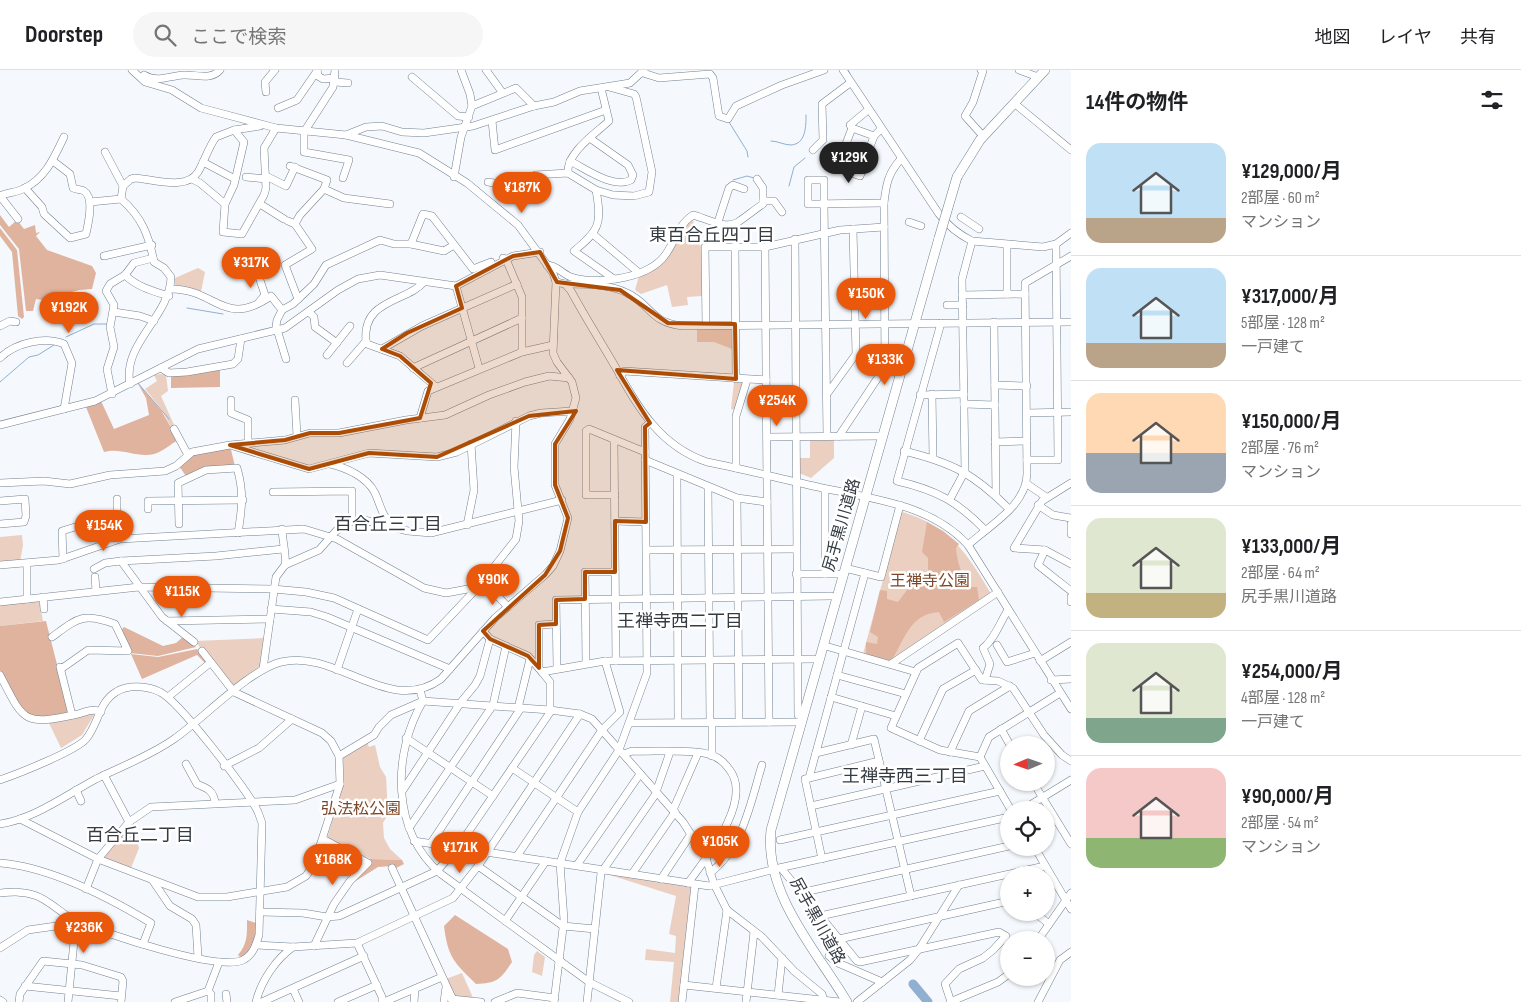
<!DOCTYPE html>
<html lang="ja">
<head>
<meta charset="utf-8">
<style>
  :root { --surface:#fff; --page:#f6f6f6; --text:#202124; --muted:#757577; --line:#e0e0e0; --accent:#ea580c }
  body { margin:0; font-family:"Sofia Sans Condensed","Noto Sans JP",sans-serif; background:var(--page); color:var(--text); height:100vh; display:flex; flex-direction:column; font-size:19px; white-space:nowrap }
  * { box-sizing:border-box; margin:0 }
  p { font-size:16px; color:var(--muted) }
  .icon { flex:none; width:28px; height:28px; fill:none; stroke:currentColor; stroke-width:2; stroke-linecap:round; stroke-linejoin:round }
  .map { position:relative; flex:1; overflow:hidden }
  .drawer { display:flex; flex-direction:column; background:var(--surface); width:450px }
  .drawer>* { flex:none }
  .needle { width:32px; rotate:268deg }
  .fabs { position:absolute; left:1000px; top:666px; display:grid; gap:10px }
  .fabs a { display:grid; place-items:center; width:55px; height:55px; border-radius:50%; background:var(--surface); box-shadow:0 1px 4px #0004; font-size:25px }
  .price { position:absolute; translate:-50% -42px; padding:0 11px; border-radius:18px; background:var(--accent); color:#fff; font-size:16px; line-height:32px; filter:drop-shadow(0 1px 2px #0008) }
  .price::after { content:''; position:absolute; left:50%; top:30px; width:15px; height:11px; margin-left:-8px; background:inherit; clip-path:polygon(0 0,100% 0,50% 100%) }
  .price.selected { background:#222; color:#fff }
  ul { padding:0; list-style:none }
  li { display:flex; align-items:center; gap:15px; height:125px; padding:0 15px }
  li+li { border-top:1px solid var(--line) }
  li span { display:grid; place-items:center; flex:none; width:140px; height:100px; border-radius:15px; color:#555 }
  li>.icon { margin-inline-start:auto }
  span .icon { width:60px; height:60px; fill:#fffc; stroke-width:1 }
  li b { font-size:21px }
  h2 { display:flex; justify-content:space-between; align-items:center; height:60px; padding:0 15px; font-size:21px }
  header { display:flex; align-items:center; gap:30px; box-sizing:border-box; height:70px; padding:0 25px; background:var(--surface); border-bottom:1px solid var(--line) }
  header strong { font-size:24px }
  nav { display:flex; gap:28px; margin-inline-start:auto; font-size:18px }
  .search { width:350px; height:45px; background:var(--page); display:flex; align-items:center; gap:12px; box-sizing:border-box; padding:0 18px; border-radius:28px; color:var(--muted); font-size:19px }
  main { display:flex; flex:1; min-height:0 }
  .map>svg:first-child { display:block }
  .green { fill:#ebcfc1 }
  .forest { fill:#dfb39e }
  .lines { fill:none; stroke-linecap:round; stroke-linejoin:round }
  .stream { stroke:#91b0d1; stroke-width:1 }
  .river { stroke:#91b0d1; stroke-width:9 }
  .minor-casing { stroke:#728293; stroke-width:8 }
  .major-casing { stroke:#728293; stroke-width:10 }
  .minor { stroke:#fff; stroke-width:7 }
  .major { stroke:#fff; stroke-width:9 }
  .major-bridge-casing { stroke:#728293; stroke-width:10; stroke-linecap:butt }
  .major-bridge { stroke:#fff; stroke-width:9 }
  .marked { fill:#ad4d05; fill-opacity:0.2; stroke:#ad4d05; stroke-width:4; stroke-linejoin:round }
  .labels { text-anchor:middle; dominant-baseline:central; stroke-width:5; stroke-linejoin:round; paint-order:stroke }
  .street-label { font-size:16px; fill:#343b43; stroke:#fff }
  .park-label { font-size:16px; fill:#7d4527; stroke:#fff }
  .neighbourhood-label { font-size:18px; fill:#343b43; stroke:#fff }
</style>
</head>
<body>
<header>
<strong>Doorstep</strong>
<div class="search"><svg class="icon" aria-label="search" viewBox="0 0 24 24"><circle cx="10" cy="10" r="6"/><path d="M15 15l6 6"/></svg>ここで検索</div>
<nav><a>地図</a><a>レイヤ</a><a>共有</a></nav>
</header>
<main>
<div class="map">
<svg width="1071" height="932" viewBox="0 0 1071 932">
  <rect width="100%" height="100%" fill="#f5f8fc"/>
  <g class="green">
    <path d="M693 148 694 158 702 180V226L687 227 688 235 672 237 667 215 641 224 635 220 639 206C680 190 667 173 693 148Z"/>
    <polygon points="198,198 205,202 201,222 175,217 175,208"/>
    <polygon points="697,259 731,259 732,279 714,272 697,272"/>
    <polygon points="160,304 166,305 168,321 161,326 175,357 172,359 162,340 145,319 157,311 154,305"/>
    <polygon points="734,312 744,313 736,340 731,339"/>
    <polygon points="810,369 834,369 834,388 811,408 799,403 799,388 810,388"/>
    <path d="M903 442C950 457 966 482 990 522V526L891 591 863 584 901 443Z"/>
    <polygon points="22,465 23,475 20,492 0,493 0,467"/>
    <polygon points="39,530 43,551 0,556 0,534"/>
    <polygon points="265,568 260,596 233,618 195,571"/>
    <polygon points="92,643 94,645 82,665 61,678 48,651"/>
    <polygon points="367,672 369,677 375,675 380,697 386,707 388,744 383,753 384,768 390,779 402,790 370,789 327,769 344,711 343,688"/>
    <polygon points="128,758 135,765 139,778 131,798 128,799 102,789"/>
    <polygon points="611,803 691,816 680,932 670,932 674,892 645,890 646,879 675,883 676,866 669,864 676,826 610,805"/>
    <polygon points="537,881 545,887 542,906 532,902 534,885"/>
    <polygon points="462,903 474,930 454,927 446,909"/>
  </g>
  <g class="forest">
    <polygon points="0,145 9,157 17,150 24,159 35,155 36,163 40,162 36,166 47,180 92,196 96,203 92,219 79,220 58,226 64,243 61,246 59,240 54,242 50,231 36,229 33,241 26,241 19,179 0,155"/>
    <polygon points="0,158 17,180 24,247 22,249 18,246 12,182 0,166"/>
    <polygon points="220,298 220,317 171,318 171,305"/>
    <path d="M137 312 161 340 178 370C171 374 162 382 154 384 136 388 121 377 104 382L86 337 101 331 114 359 149 345 146 328Z"/>
    <polygon points="228,378 231,380 235,396 186,406 179,396 192,384"/>
    <path d="M927 452 943 461 959 474 956 478C956 487 963 509 967 517H977L979 530 944 552 939 542C909 544 905 570 891 591L866 584V572L877 574 878 567 870 562 880 520 887 521V529L898 532 907 520 911 508 922 506 928 501V488L922 482Z"/>
    <polygon points="46,551 69,642 43,648 28,646 13,625 0,600 0,556"/>
    <polygon points="124,557 163,576 176,573 184,566 196,577 158,586 130,583 121,560"/>
    <polygon points="197,579 207,591 205,593 197,585 142,609 131,584 158,587"/>
    <polygon points="370,789 402,790 404,794 394,799 392,796 378,797 351,814 371,793"/>
    <path d="M455 845 508 879 512 892C500 910 497 913 476 914 454 892 448 888 444 856Z"/>
    <path d="M247 850 256 853C256 867 253 879 241 888L238 885C248 873 247 864 247 850Z"/>
  </g>
  <g class="lines">
    <g class="stream">
      <polyline points="848,0 851,6"/>
      <polyline points="729,52 747,81 748,87"/>
      <path d="M771 71C778 71 784 75 791 75 806 74 806 56 806 45"/>
      <polyline points="733,110 747,106 754,108"/>
      <polyline points="789,116 794,97 805,88"/>
      <polyline points="187,238 223,244"/>
      <polyline points="66,267 94,254 109,254"/>
      <polyline points="0,312 29,287 38,285 54,275"/>
      <polyline points="137,312 169,349"/>
    </g>
    <polyline class="river" points="913,914 928,932"/>
    <defs>
      <g id="minor">
        <polyline points="317,0 318,6 323,9 335,8"/>
        <polyline points="335,0 333,17 304,62 304,82 349,90 343,108"/>
        <polyline points="486,0 502,22"/>
        <path d="M843 0 939 144C948 156 958 164 972 171L1043 177 1056 174 1071 163"/>
        <polyline points="981,0 983,1 973,32 965,46 983,66"/>
        <polyline points="1019,0 1038,7"/>
        <polyline points="643,3 659,8 710,4 713,8 719,46 728,49 736,36 782,15 824,0"/>
        <path d="M144 5C157 13 169 6 183 5 196 4 210 11 220 0"/>
        <polyline points="412,7 458,46 469,47"/>
        <polyline points="335,12 348,13"/>
        <polyline points="266,22 265,12 275,0"/>
        <polyline points="1014,33 1071,80"/>
        <polyline points="472,36 516,18 534,36"/>
        <polyline points="278,38 297,30 317,1"/>
        <polyline points="492,51 495,80 606,40"/>
        <polyline points="852,59 850,55 868,40"/>
        <polyline points="234,60 244,72 234,115 225,134 223,162 242,164 264,125 266,118 264,78 276,58"/>
        <polyline points="346,65 366,57 382,56 402,62 424,63 473,56 534,36 554,32 580,21 630,13 644,0"/>
        <polyline points="870,77 874,66"/>
        <polyline points="813,80 823,70 822,34 850,13"/>
        <polyline points="105,82 123,116"/>
        <polyline points="869,82 860,106 840,99 838,95 852,58 874,66 881,59"/>
        <path d="M570 91C586 99 613 119 631 110L633 105 628 95 591 69"/>
        <polyline points="203,92 235,109"/>
        <polyline points="290,96 327,110 324,119"/>
        <path d="M568 103C566 83 596 63 609 51L601 18"/>
        <polyline points="266,106 286,116 295,97"/>
        <polyline points="246,107 266,109"/>
        <polyline points="454,107 461,67 472,36 470,24 461,0"/>
        <polyline points="192,109 200,113 225,134"/>
        <polyline points="488,112 517,117 535,105 568,103 596,120 613,125 634,126 649,122 652,102 636,27 634,24 609,17"/>
        <path d="M25 118 42 137 44 144 70 168 86 164C88 154 95 128 84 121 81 119 76 120 73 118L70 104 53 91"/>
        <path d="M596 120C602 153 600 160 574 181L614 209"/>
        <path d="M0 126C7 122 15 123 23 119 45 109 54 88 64 67"/>
        <polyline points="0,126 18,149"/>
        <polyline points="763,131 774,131 782,142"/>
        <polyline points="90,132 121,129"/>
        <polyline points="260,134 284,149"/>
        <polyline points="961,147 979,159"/>
        <polyline points="288,151 295,154 312,179 285,195 298,229"/>
        <polyline points="718,152 729,118 733,115 744,119"/>
        <polyline points="909,152 921,156"/>
        <polyline points="295,154 300,145 324,119 344,128 390,134"/>
        <polyline points="594,165 638,202"/>
        <polyline points="795,169 798,645"/>
        <polyline points="411,174 423,144 432,146 473,199 491,192"/>
        <polyline points="1007,175 1007,224"/>
        <polyline points="735,176 736,309"/>
        <polyline points="765,177 769,652"/>
        <polyline points="104,186 152,175"/>
        <polyline points="503,188 506,189 522,227 522,282"/>
        <path d="M547 195C557 195 562 204 571 207 596 215 643 209 662 189 675 175 676 156 693 145 705 148 726 160 738 152 747 146 754 140 763 134V118L757 109"/>
        <polyline points="257,201 265,225 259,232"/>
        <path d="M125 205C137 217 153 221 169 226"/>
        <path d="M424 212C407 232 362 229 366 271L367 274 400 286 436 317"/>
        <path d="M556 212 565 214 571 221C585 247 601 272 616 298 639 339 660 376 707 392 744 399 781 409 818 417 871 429 929 433 968 475L1071 639"/>
        <path d="M565 214C583 214 610 214 627 223 651 234 650 253 683 256L1071 252"/>
        <polyline points="456,216 479,298"/>
        <path d="M171 219C217 219 224 259 271 226L282 240"/>
        <polyline points="962,225 1025,224"/>
        <polyline points="947,235 963,235"/>
        <polyline points="114,242 140,246 154,251"/>
        <polyline points="309,242 314,247 315,257 337,273"/>
        <polyline points="994,252 996,426"/>
        <path d="M941 253 897 411C936 420 957 431 985 460"/>
        <polyline points="706,255 705,177 765,177 840,160 884,157"/>
        <polyline points="0,256 10,251 16,252"/>
        <polyline points="382,279 422,256 517,214"/>
        <polyline points="327,285 350,256"/>
        <path d="M0 288C15 273 44 266 64 274L72 293 64 339"/>
        <polyline points="286,289 276,256 277,250 282,240 293,234 314,214 326,195 380,170 394,174 411,174 444,181 454,175"/>
        <polyline points="347,293 366,271"/>
        <polyline points="161,298 169,303 187,302 233,294 238,289 241,269"/>
        <polyline points="413,298 522,248"/>
        <polyline points="620,306 624,301 766,310"/>
        <path d="M130 314C122 273 170 247 171 207L164 198 154 192C149 166 142 147 121 129L123 116 131 109 135 108C153 109 187 121 198 102 205 90 208 78 216 67L234 60 260 56"/>
        <polyline points="995,315 1027,316"/>
        <polyline points="112,324 107,299 114,277 110,257 114,235 106,221 110,214 125,205 134,193 153,188"/>
        <polyline points="827,324 856,284 853,159"/>
        <polyline points="932,324 933,388"/>
        <polyline points="920,325 964,324"/>
        <polyline points="231,330 231,343 248,350 248,373"/>
        <polyline points="295,330 297,366"/>
        <polyline points="964,334 995,335"/>
        <polyline points="1027,343 1071,342"/>
        <polyline points="420,348 428,321 522,282 553,275"/>
        <polyline points="0,355 95,331 198,279 285,258 338,220 358,209 380,205 456,216 513,186 540,182"/>
        <polyline points="174,359 188,385"/>
        <polyline points="827,366 824,133 824,110 808,110 808,134 884,133"/>
        <path d="M839 366 885 297 884 133C886 115 888 103 901 89"/>
        <polyline points="767,367 883,366"/>
        <polyline points="614,370 616,591"/>
        <polyline points="995,372 1027,371"/>
        <polyline points="233,376 309,399 369,383 437,387 457,382 529,346 541,343 572,341"/>
        <path d="M904 381C953 393 974 404 1009 439"/>
        <polyline points="645,390 737,428 767,432"/>
        <polyline points="1027,390 1058,390 1056,174"/>
        <path d="M330 394C347 398 367 407 375 423 381 436 382 448 394 456"/>
        <polyline points="736,398 736,346 747,310"/>
        <polyline points="677,404 678,652"/>
        <polyline points="0,413 44,411 70,414 110,405 165,401 176,396 192,382 230,375 285,370 310,363 339,363 406,350 445,345 489,325 525,312 549,306 569,308"/>
        <polyline points="1071,413 1042,431 1014,478 1045,480 1071,494"/>
        <polyline points="1027,414 1046,427"/>
        <polyline points="708,417 710,652"/>
        <polyline points="825,419 825,504"/>
        <polyline points="273,422 352,421 352,451"/>
        <polyline points="615,425 586,425 586,361 589,359 645,382"/>
        <polyline points="737,428 739,652"/>
        <polyline points="950,429 965,401 962,209 972,171"/>
        <polyline points="0,431 25,429 26,446 24,452 0,454"/>
        <polyline points="1038,435 1053,445 1071,448"/>
        <polyline points="148,439 148,431 243,430"/>
        <polyline points="615,451 646,452"/>
        <path d="M179 454 178 413 206 400 237 398C244 421 242 439 238 463"/>
        <polyline points="1071,454 1071,464"/>
        <polyline points="467,455 474,420 471,374"/>
        <path d="M282 459C282 468 287 488 285 495"/>
        <polyline points="117,469 117,429"/>
        <path d="M968 475C990 455 1026 436 1027 404L1025 213 1071 186"/>
        <polyline points="647,480 796,479"/>
        <polyline points="1045,480 1038,495 1071,521"/>
        <polyline points="63,489 62,461 117,444"/>
        <polyline points="121,491 162,547 194,572"/>
        <polyline points="0,495 59,490 120,469 304,459 337,469 424,518 446,523 484,516 492,520 508,537"/>
        <polyline points="845,498 881,507 900,435"/>
        <polyline points="94,499 105,493 121,491 216,486 283,479"/>
        <polyline points="796,504 838,504"/>
        <polyline points="95,507 96,521"/>
        <polyline points="43,527 44,539"/>
        <polyline points="1071,527 1071,532"/>
        <polyline points="27,529 27,494"/>
        <polyline points="0,532 139,517 273,519 306,522 334,528 428,570 479,516 516,469 519,451 514,397 516,351"/>
        <polyline points="271,539 311,542 327,547 450,599"/>
        <polyline points="167,551 270,549"/>
        <polyline points="483,561 490,569 528,586 542,602 550,612 550,640"/>
        <path d="M52 567C78 548 83 542 115 554L128 581 88 580 61 599"/>
        <polyline points="997,575 1007,592 1035,583"/>
        <polyline points="829,577 916,602"/>
        <polyline points="1040,591 1071,572"/>
        <polyline points="586,593 585,502 615,502"/>
        <polyline points="891,594 998,522"/>
        <polyline points="60,597 72,645"/>
        <polyline points="539,598 539,555 556,554"/>
        <polyline points="557,598 556,530 831,526"/>
        <polyline points="263,599 276,507 285,495 319,480 336,461 352,451 364,450 408,461 431,463 562,430"/>
        <polyline points="337,600 358,539"/>
        <polyline points="542,602 605,591 814,589"/>
        <path d="M0 605C24 652 23 656 78 644 85 642 93 638 101 642"/>
        <polyline points="837,605 906,624"/>
        <path d="M985 610 990 594 983 578C995 569 1000 552 1008 540"/>
        <polyline points="1051,610 1071,609"/>
        <path d="M420 620 423 631C392 684 391 761 441 804L589 912 629 932"/>
        <polyline points="168,627 210,593"/>
        <polyline points="831,627 896,646"/>
        <polyline points="518,638 530,589"/>
        <polyline points="712,652 712,686"/>
        <polyline points="630,653 797,652"/>
        <polyline points="1001,659 1010,675"/>
        <polyline points="406,668 493,726"/>
        <polyline points="919,671 943,619 976,600"/>
        <polyline points="851,675 862,636"/>
        <polyline points="950,682 969,641 1010,616"/>
        <polyline points="816,683 874,669 911,826"/>
        <path d="M624 684 632 681C651 682 691 679 708 684 717 686 724 692 729 699 754 730 707 787 688 813"/>
        <polyline points="339,686 374,665 379,657 391,645 423,631 550,640 580,644 592,649 683,752 706,788 714,814 727,840 762,867 794,901 822,924 824,930"/>
        <polyline points="980,687 989,667 1060,623"/>
        <path d="M186 694 197 714C207 718 214 721 215 733"/>
        <polyline points="224,696 259,678 292,649"/>
        <polyline points="512,698 578,742"/>
        <polyline points="104,705 129,752"/>
        <polyline points="809,708 865,503"/>
        <path d="M0 710C17 704 76 681 86 669 98 655 99 632 116 622 128 614 148 616 160 622 178 630 249 722 258 742L262 753 259 865C256 875 253 885 243 890 218 902 104 863 76 851 61 844 50 830 34 825 23 821 12 822 0 823"/>
        <polyline points="1033,712 1071,774"/>
        <polyline points="76,720 81,731"/>
        <polyline points="403,720 461,632 475,615 480,606 490,569"/>
        <polyline points="811,736 985,696"/>
        <polyline points="673,740 698,683"/>
        <polyline points="1011,740 980,687 940,680 891,658 918,598 958,573 982,610 998,611 1013,618 1044,665 1062,685 1071,691"/>
        <polyline points="1022,740 1071,710"/>
        <polyline points="20,749 98,789 198,827 227,827 287,817 306,806 314,794 340,714 339,686 331,671 322,663 234,622 202,581"/>
        <path d="M0 754C34 749 66 725 96 709 122 696 150 686 174 669 203 649 249 600 281 592 336 578 389 647 441 609L495 548 545 505 553 496 560 481 568 448 555 415V374L570 349 576 328 572 312 557 292 553 283 556 212 553 203 518 155 467 113 419 83 346 65 276 58 201 38 172 20 145 12 132 0"/>
        <polyline points="409,758 493,635 506,576"/>
        <polyline points="780,770 1000,721"/>
        <polyline points="414,771 709,816 779,798 1009,747"/>
        <polyline points="431,773 521,638"/>
        <polyline points="1035,778 1071,839"/>
        <polyline points="517,786 602,660 620,642 605,591"/>
        <polyline points="822,789 805,709 879,691"/>
        <path d="M0 793C50 797 108 827 151 853L143 874"/>
        <polyline points="577,795 640,704"/>
        <polyline points="478,796 563,856 595,859"/>
        <polyline points="392,798 454,932"/>
        <polyline points="781,798 857,891 860,892 999,862 1006,866 993,880 983,888 959,899 945,914 951,932"/>
        <path d="M710 803C743 778 751 731 762 695"/>
        <polyline points="632,804 675,742"/>
        <polyline points="661,809 691,764"/>
        <polyline points="153,811 170,836 192,849 196,855 198,887"/>
        <polyline points="86,819 98,789 129,752 151,737 295,730 340,714"/>
        <polyline points="800,823 1009,776"/>
        <polyline points="260,842 303,843 327,847 339,846 437,801 458,777 551,641"/>
        <polyline points="1034,842 1049,854"/>
        <polyline points="820,846 1045,796"/>
        <polyline points="505,851 546,791"/>
        <polyline points="839,869 1009,831"/>
        <polyline points="1038,870 1071,823"/>
        <polyline points="357,873 382,927 382,932"/>
        <polyline points="256,875 293,877 357,873 453,828 478,796 580,644"/>
        <polyline points="314,876 334,834 350,811 368,793 323,769"/>
        <polyline points="0,878 28,860 70,854 76,851"/>
        <polyline points="829,886 838,893 882,912"/>
        <polyline points="684,915 840,932"/>
        <polyline points="25,916 121,926"/>
        <polyline points="716,918 727,840"/>
        <polyline points="293,919 299,932"/>
        <polyline points="208,921 211,924 211,932"/>
        <polyline points="226,924 227,932"/>
        <polyline points="778,925 782,888"/>
        <polyline points="451,929 481,932"/>
        <polyline points="0,930 3,932"/>
        <polyline points="19,932 20,924 43,891 82,895 121,907 123,911 121,932"/>
        <polyline points="68,932 76,851"/>
        <polyline points="175,932 208,921 219,892"/>
        <path d="M256 932C261 911 276 889 293 877"/>
        <polyline points="262,932 364,886"/>
        <polyline points="338,932 377,915"/>
        <polyline points="384,932 442,907"/>
        <polyline points="414,932 415,919"/>
        <polyline points="444,932 446,917"/>
        <polyline points="495,932 517,923 555,928"/>
        <polyline points="554,932 564,850 560,793 578,742 619,680 647,603 645,357 650,353"/>
        <polyline points="587,932 601,803 655,725 670,682"/>
        <polyline points="682,932 695,815"/>
        <polyline points="746,932 754,862"/>
        <polyline points="857,932 910,890 919,879 959,815"/>
        <polyline points="950,932 998,912 1009,904"/>
        <polyline points="1038,932 1060,890 1071,882"/>
      </g>
      <g id="major">
        <polyline points="957,107 980,70 1045,0"/>
        <path d="M847 932C816 880 764 824 771 760L939 168"/>
      </g>
    </defs>
    <use href="#minor" class="minor-casing"/>
    <use href="#major" class="major-casing"/>
    <use href="#minor" class="minor"/>
    <use href="#major" class="major"/>
    <defs>
      <polyline id="major-bridge" points="939,168 957,107"/>
    </defs>
    <use href="#major-bridge" class="major-bridge-casing"/>
    <use href="#major-bridge" class="major-bridge"/>
  </g>
  <path class="marked" d="M540 182 557 212 620 220 668 253 735 254 736 309 617 300 650 353 645 357 646 452 615 451V502H585V529L556 530V554L539 555V598L528 586 490 569 483 561 545 505 560 481 568 448 555 415V374L576 341 529 346 437 387 369 383 309 399 230 375 285 370 310 363H339L420 348 431 313 400 286 382 279 407 263 462 238 456 216 513 186Z"/>
  <g class="labels">
    <g class="street-label">
      <text transform="translate(842 455) rotate(-74)">尻手黒川道路</text>
      <text transform="translate(817 851) rotate(61)">尻手黒川道路</text>
    </g>
    <g class="park-label">
      <text x="930" y="511">王禅寺公園</text>
      <text x="361" y="739">弘法松公園</text>
    </g>
    <g class="neighbourhood-label">
      <text x="712" y="165">東百合丘四丁目</text>
      <text x="388" y="454">百合丘三丁目</text>
      <text x="680" y="551">王禅寺西二丁目</text>
      <text x="905" y="706">王禅寺西三丁目</text>
      <text x="140" y="765">百合丘二丁目</text>
    </g>
  </g>
</svg>
<div class="fabs">
<a><svg class="needle" viewBox="-14 -14 28 28"><path d="M0-13l5 13h-10z" fill="#e53935"/><path d="M0 13l5-13h-10z" fill="#757577"/></svg></a>
<a><svg class="icon" aria-label="locate" viewBox="0 0 24 24"><circle cx="12" cy="12" r="6"/><path d="M12 2v4M12 18v4M2 12h4M18 12h4"/></svg></a>
<a>+</a>
<a>−</a>
</div>
<b class="price selected" style="left:849px;top:114px">¥129K</b>
<b class="price" style="left:522px;top:144px">¥187K</b>
<b class="price" style="left:251px;top:219px">¥317K</b>
<b class="price" style="left:866px;top:250px">¥150K</b>
<b class="price" style="left:69px;top:264px">¥192K</b>
<b class="price" style="left:885px;top:316px">¥133K</b>
<b class="price" style="left:777px;top:357px">¥254K</b>
<b class="price" style="left:104px;top:482px">¥154K</b>
<b class="price" style="left:493px;top:536px">¥90K</b>
<b class="price" style="left:182px;top:548px">¥115K</b>
<b class="price" style="left:720px;top:798px">¥105K</b>
<b class="price" style="left:460px;top:804px">¥171K</b>
<b class="price" style="left:333px;top:816px">¥168K</b>
<b class="price" style="left:84px;top:884px">¥236K</b>
</div>
<section class="drawer">
<h2>14件の物件<svg class="icon" aria-label="filters" viewBox="0 0 24 24"><path d="M4 7h16M4 17h16"/><circle cx="9" cy="7" r="2"/><circle cx="15" cy="17" r="2"/></svg></h2>
<ul>
<li><span style="background:linear-gradient(#bfe0f5 75%,#b9a48a 0)"><svg class="icon" aria-label="home" viewBox="0 0 24 24"><path d="M3 11l9-7 9 7M6 9v11h12V9"/></svg></span><div><b>¥129,000/月</b><p>2部屋 · 60 m²</p><p>マンション</p></div></li>
<li><span style="background:linear-gradient(#bfe0f5 75%,#b9a48a 0)"><svg class="icon" aria-label="home" viewBox="0 0 24 24"><path d="M3 11l9-7 9 7M6 9v11h12V9"/></svg></span><div><b>¥317,000/月</b><p>5部屋 · 128 m²</p><p>一戸建て</p></div></li>
<li><span style="background:linear-gradient(#ffd9b3 60%,#9aa5b1 0)"><svg class="icon" aria-label="home" viewBox="0 0 24 24"><path d="M3 11l9-7 9 7M6 9v11h12V9"/></svg></span><div><b>¥150,000/月</b><p>2部屋 · 76 m²</p><p>マンション</p></div></li>
<li><span style="background:linear-gradient(#dfe7d0 75%,#c2b280 0)"><svg class="icon" aria-label="home" viewBox="0 0 24 24"><path d="M3 11l9-7 9 7M6 9v11h12V9"/></svg></span><div><b>¥133,000/月</b><p>2部屋 · 64 m²</p><p>尻手黒川道路</p></div></li>
<li><span style="background:linear-gradient(#dfe7d0 75%,#7fa58c 0)"><svg class="icon" aria-label="home" viewBox="0 0 24 24"><path d="M3 11l9-7 9 7M6 9v11h12V9"/></svg></span><div><b>¥254,000/月</b><p>4部屋 · 128 m²</p><p>一戸建て</p></div></li>
<li><span style="background:linear-gradient(#f6c9c9 70%,#8fb573 0)"><svg class="icon" aria-label="home" viewBox="0 0 24 24"><path d="M3 11l9-7 9 7M6 9v11h12V9"/></svg></span><div><b>¥90,000/月</b><p>2部屋 · 54 m²</p><p>マンション</p></div></li>
</ul>
</section>
</main>
</body>
</html>
